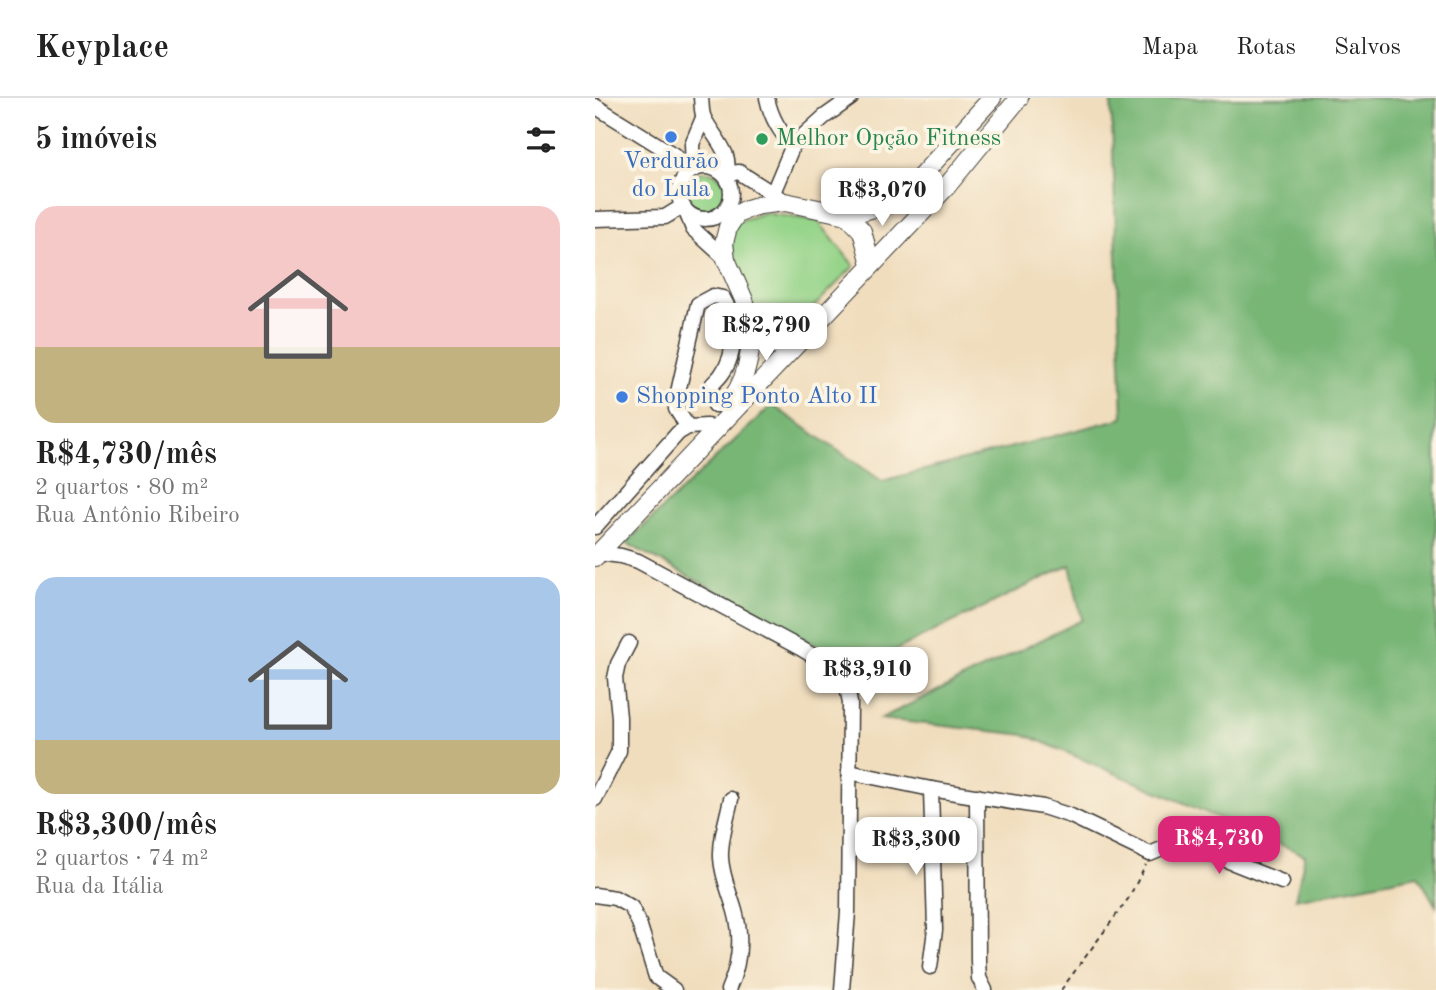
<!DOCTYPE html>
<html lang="pt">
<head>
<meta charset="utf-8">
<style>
  :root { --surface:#fff; --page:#f2f2f2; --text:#222; --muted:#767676; --line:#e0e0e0; --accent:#db2777 }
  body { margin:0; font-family:"Old Standard TT",serif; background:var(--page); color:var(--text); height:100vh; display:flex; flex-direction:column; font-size:26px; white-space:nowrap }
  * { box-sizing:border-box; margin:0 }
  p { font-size:23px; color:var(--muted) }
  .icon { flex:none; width:38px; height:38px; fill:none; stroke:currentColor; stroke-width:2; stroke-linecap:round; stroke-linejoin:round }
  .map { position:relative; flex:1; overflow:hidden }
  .sheet { display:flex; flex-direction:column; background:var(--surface); width:595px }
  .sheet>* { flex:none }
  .price { position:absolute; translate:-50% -60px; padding:0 16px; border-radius:14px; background:#fff; color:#222; font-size:23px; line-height:46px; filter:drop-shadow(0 2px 4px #0008) }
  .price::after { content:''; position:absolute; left:50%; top:42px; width:21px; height:16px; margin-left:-10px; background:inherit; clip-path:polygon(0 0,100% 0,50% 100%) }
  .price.selected { background:var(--accent); color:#fff }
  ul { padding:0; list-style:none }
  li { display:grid; align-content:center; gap:14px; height:371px; padding:0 35px }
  li span { display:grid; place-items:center; height:217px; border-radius:21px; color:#555 }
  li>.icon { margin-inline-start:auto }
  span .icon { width:126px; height:126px; fill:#fffc; stroke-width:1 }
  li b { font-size:30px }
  h2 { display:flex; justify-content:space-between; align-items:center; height:84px; padding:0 35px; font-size:30px }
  header { display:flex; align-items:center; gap:42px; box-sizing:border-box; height:98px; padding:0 35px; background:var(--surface); border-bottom:2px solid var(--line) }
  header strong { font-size:33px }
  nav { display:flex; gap:38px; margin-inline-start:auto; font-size:24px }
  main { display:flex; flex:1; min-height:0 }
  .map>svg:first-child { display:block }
  .green { fill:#96d48a; stroke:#597853; stroke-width:2 }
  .forest { fill:#78b676; stroke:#4a6949; stroke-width:2 }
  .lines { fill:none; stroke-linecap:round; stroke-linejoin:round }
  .minor-casing { stroke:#3c3934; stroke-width:17 }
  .major-casing { stroke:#3c3934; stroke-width:20 }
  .path { stroke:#3c3934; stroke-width:2; stroke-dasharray:5 5; stroke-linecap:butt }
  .minor { stroke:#fff; stroke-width:14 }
  .major { stroke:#fff; stroke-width:18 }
  .shop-dot { fill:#3f7fe0; stroke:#fcf5e5; stroke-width:2.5 }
  .leisure-dot { fill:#2e9e5b; stroke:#fcf5e5; stroke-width:2.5 }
  .labels { text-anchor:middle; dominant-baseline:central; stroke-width:7; stroke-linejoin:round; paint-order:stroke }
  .leisure-label { font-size:24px; fill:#27864d; stroke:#fcf5e5; text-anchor:start }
  .shop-label { font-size:24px; fill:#366cbe; stroke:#fcf5e5 }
</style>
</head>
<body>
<header>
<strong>Keyplace</strong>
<nav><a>Mapa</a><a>Rotas</a><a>Salvos</a></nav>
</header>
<main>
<section class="sheet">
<h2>5 imóveis<svg class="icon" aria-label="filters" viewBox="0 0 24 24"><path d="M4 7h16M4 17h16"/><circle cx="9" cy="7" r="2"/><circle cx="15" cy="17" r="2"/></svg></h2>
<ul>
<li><span style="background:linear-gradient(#f6c9c9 65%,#c2b280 0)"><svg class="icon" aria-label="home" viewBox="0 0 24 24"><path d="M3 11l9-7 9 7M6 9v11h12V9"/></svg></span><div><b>R$4,730/mês</b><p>2 quartos · 80 m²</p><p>Rua Antônio Ribeiro</p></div></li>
<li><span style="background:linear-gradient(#a9c7e8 75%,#c2b280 0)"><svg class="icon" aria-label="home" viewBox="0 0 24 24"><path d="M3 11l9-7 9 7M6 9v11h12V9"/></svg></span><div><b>R$3,300/mês</b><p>2 quartos · 74 m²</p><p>Rua da Itália</p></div></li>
</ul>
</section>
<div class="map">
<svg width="841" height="892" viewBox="0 0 841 892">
  <rect width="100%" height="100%" fill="#fcf5e5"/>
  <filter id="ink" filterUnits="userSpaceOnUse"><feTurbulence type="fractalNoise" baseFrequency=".0143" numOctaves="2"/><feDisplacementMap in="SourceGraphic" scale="14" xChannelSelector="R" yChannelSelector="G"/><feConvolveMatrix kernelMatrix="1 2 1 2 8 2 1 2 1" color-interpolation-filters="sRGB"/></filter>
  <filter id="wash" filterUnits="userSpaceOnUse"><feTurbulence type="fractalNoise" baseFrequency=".00686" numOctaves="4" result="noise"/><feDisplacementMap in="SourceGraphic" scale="28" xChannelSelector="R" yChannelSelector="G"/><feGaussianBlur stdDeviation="1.57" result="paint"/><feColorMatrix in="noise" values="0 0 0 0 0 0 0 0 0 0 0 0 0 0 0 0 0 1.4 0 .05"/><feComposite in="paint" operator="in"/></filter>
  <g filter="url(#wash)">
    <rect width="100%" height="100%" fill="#f0ddbd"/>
    <g class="green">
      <circle cx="111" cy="95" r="21"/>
      <polygon points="169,115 223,123 259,168 195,233 175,238 164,235 142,171 134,137 144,123"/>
    </g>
    <path class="forest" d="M516 0H841V808L823 777 700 801 710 757 431 637 285 621 487 522 475 467 266 569C186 531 110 486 31 445L177 307 287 383 528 320Z"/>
  </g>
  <g filter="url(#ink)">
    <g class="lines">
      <defs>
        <g id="minor">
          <path d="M106 0C107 7 106 16 110 22 118 38 140 58 130 77"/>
          <path d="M172 0C176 19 184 34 198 47"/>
          <polyline points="0,8 79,57 93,75"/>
          <circle cx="110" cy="95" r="26"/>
          <polyline points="98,71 97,46 108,20"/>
          <polyline points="132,80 138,75 144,74 186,101"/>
          <polyline points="177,97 198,47 229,19 256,0"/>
          <polyline points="90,111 98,131 131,161"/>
          <polyline points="0,121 70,119 88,108"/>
          <path d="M93 329 81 311V303L103 206 118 198 128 200C142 222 142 256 126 277 121 284 116 285 113 294L120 307H132"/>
          <polyline points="0,429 83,335 93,329 112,328"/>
          <polyline points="4,455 26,458 43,463 205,550 235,568 247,579 252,588 255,605 253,814 247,892"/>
          <polyline points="254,674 336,691 448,709 476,718 555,756 581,745 588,745 687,784"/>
          <polyline points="382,698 383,863 384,880 390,892"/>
          <polyline points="0,701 24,653 24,619 20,580 23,566 34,545"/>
          <polyline points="0,797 20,800 36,809 44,825 61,879 79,892"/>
          <polyline points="335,869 340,832 336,691"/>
          <path d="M133 892C145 866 148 841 140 813 135 795 127 779 126 760 125 741 132 720 136 701"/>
        </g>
        <g id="major">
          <polyline points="252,117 267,133 276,166"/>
          <polyline points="208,241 182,247 166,243 161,238 149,202 131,161 129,145 133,129 141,117 152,111 165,107 190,104 252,117 291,107 321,84 397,0"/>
          <path d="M132 307C151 285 156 258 157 229"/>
          <polyline points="0,459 352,88 424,0"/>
        </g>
      </defs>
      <use href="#minor" class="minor-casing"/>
      <use href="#major" class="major-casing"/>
      <polyline class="path" points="466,892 533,801 551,767"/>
      <use href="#minor" class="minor"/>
      <use href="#major" class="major"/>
    </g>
  </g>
  <g class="shop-dot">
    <circle cx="76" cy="39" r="7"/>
    <circle cx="27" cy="299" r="7"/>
  </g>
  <circle class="leisure-dot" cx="167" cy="41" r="7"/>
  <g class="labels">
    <g class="leisure-label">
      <text x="181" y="41">Melhor Opção Fitness</text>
    </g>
    <g class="shop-label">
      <text x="76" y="64">Verdurão<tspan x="76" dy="28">do Lula</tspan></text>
      <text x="41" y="299" text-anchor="start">Shopping Ponto Alto II</text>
    </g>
  </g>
</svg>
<b class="price" style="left:287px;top:130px">R$3,070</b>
<b class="price" style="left:171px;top:265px">R$2,790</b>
<b class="price" style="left:272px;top:609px">R$3,910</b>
<b class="price selected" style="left:624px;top:778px">R$4,730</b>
<b class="price" style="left:321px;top:779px">R$3,300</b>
</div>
</main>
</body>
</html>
